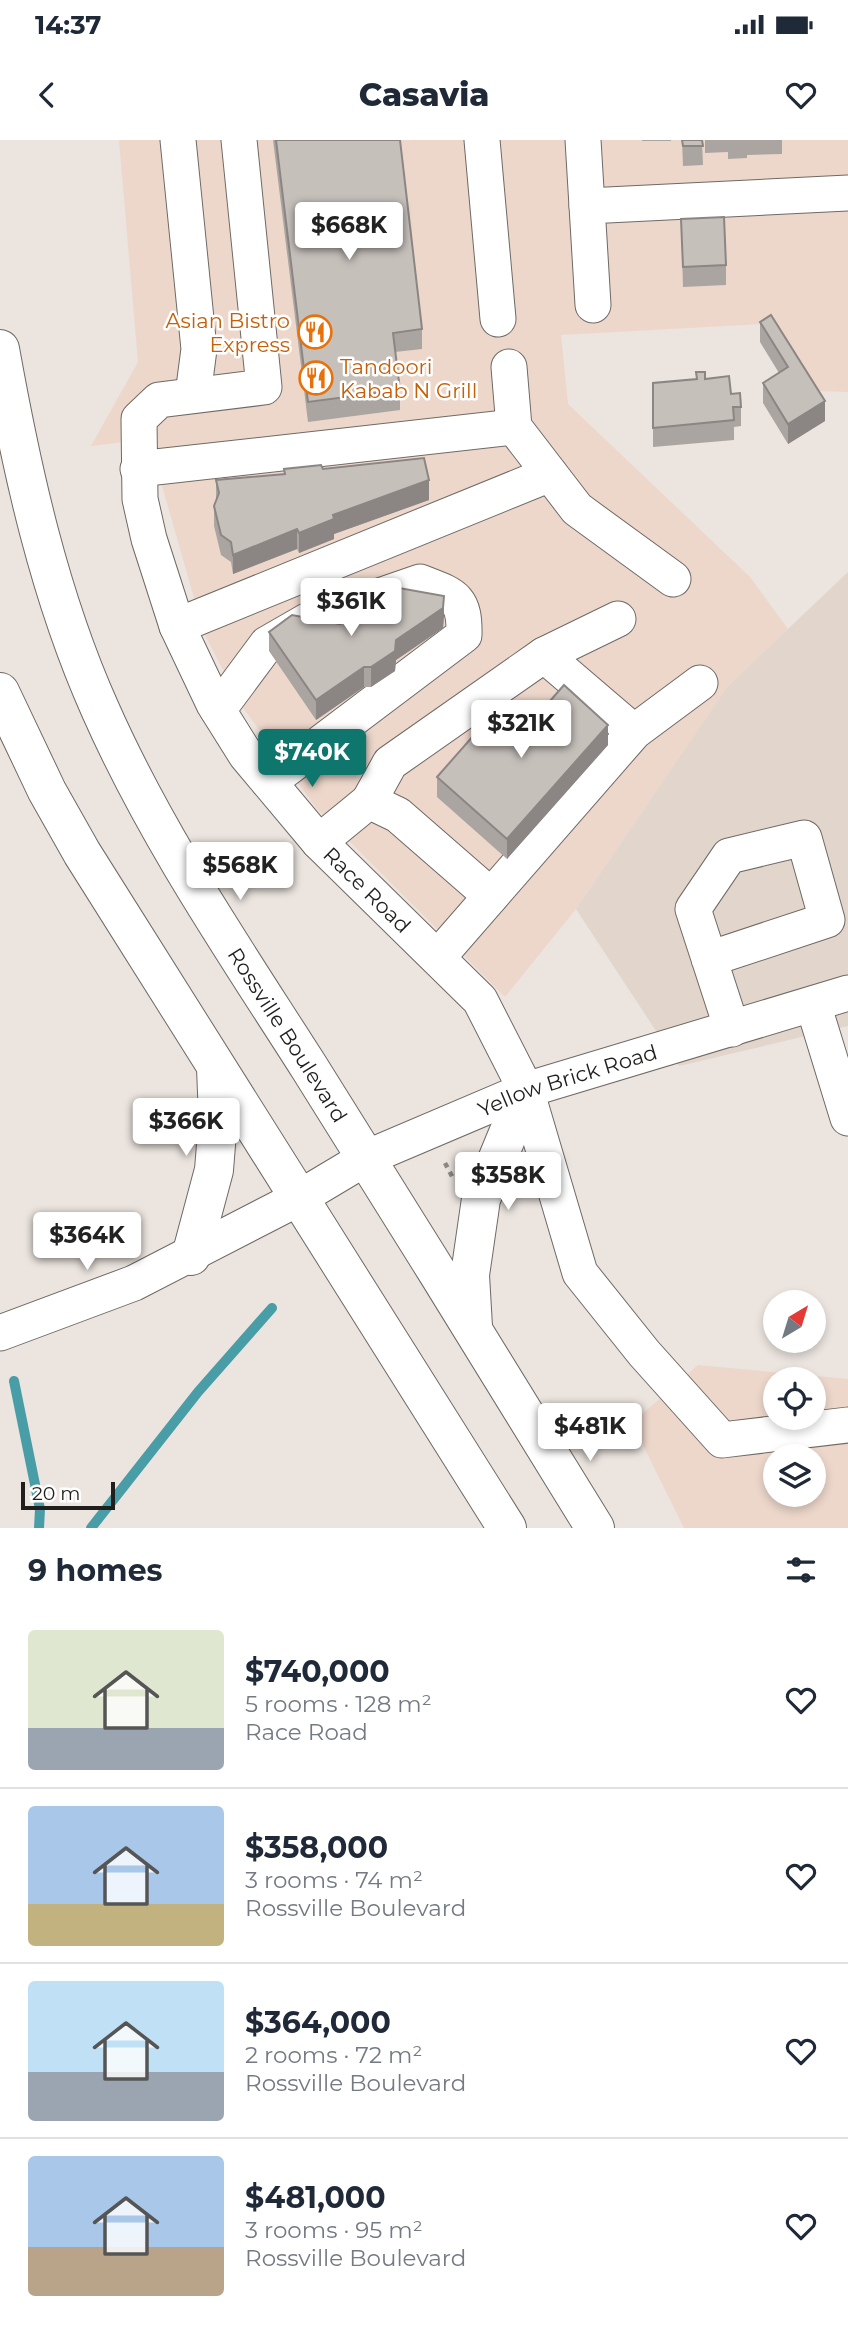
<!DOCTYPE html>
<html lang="en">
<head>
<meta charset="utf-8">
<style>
  :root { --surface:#fff; --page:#f6f6f7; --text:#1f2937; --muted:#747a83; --line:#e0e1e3; --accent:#0f766e }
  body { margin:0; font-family:Montserrat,sans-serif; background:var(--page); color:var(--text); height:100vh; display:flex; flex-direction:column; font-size:26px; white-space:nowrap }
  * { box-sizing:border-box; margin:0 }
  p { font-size:23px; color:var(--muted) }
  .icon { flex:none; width:38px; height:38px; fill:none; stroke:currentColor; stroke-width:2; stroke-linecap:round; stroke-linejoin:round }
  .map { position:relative; height:1388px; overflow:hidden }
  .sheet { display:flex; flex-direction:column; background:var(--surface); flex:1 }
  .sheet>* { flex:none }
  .needle { width:46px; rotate:38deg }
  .controls { position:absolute; left:763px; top:1150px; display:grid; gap:14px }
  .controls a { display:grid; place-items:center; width:63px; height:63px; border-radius:50%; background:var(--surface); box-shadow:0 4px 10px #0003; font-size:35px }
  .scale { position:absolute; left:21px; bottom:18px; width:94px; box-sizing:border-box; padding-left:7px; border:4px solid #211f1d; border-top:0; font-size:19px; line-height:24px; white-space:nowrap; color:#211f1d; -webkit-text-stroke:5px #fff; paint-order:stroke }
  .price { position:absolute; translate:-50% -60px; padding:0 16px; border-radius:7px; background:#fff; color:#222; font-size:23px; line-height:46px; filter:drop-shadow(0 2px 4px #0008) }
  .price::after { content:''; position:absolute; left:50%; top:42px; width:21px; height:16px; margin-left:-10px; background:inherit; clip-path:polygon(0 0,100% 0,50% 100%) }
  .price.on { background:var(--accent); color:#fff }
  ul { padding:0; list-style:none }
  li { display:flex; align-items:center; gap:21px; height:175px; padding:0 28px }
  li+li { border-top:2px solid var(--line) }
  li span { display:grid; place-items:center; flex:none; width:196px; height:140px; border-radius:7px; color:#555 }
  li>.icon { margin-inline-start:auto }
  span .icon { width:84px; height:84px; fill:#fffc; stroke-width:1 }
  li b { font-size:30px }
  h2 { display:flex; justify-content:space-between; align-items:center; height:84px; padding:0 28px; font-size:30px }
  .status { display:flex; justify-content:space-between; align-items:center; height:49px; padding:0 35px; background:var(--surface); direction:ltr }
  .status svg { height:19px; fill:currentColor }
  header { display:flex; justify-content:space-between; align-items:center; height:91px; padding:0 28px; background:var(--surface); font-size:32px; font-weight:800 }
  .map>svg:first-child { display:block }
  .commercial { fill:#edd7cb; fill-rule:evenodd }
  .built { fill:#e2d5cb }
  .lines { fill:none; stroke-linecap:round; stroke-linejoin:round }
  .stream { stroke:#489da7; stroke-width:10 }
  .minor-casing { stroke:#6f6965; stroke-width:37 }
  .major-casing { stroke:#6f6965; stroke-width:40 }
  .path { stroke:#8d8884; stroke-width:4.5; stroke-dasharray:5 5; stroke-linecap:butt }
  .minor { stroke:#fff; stroke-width:35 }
  .major { stroke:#fff; stroke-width:38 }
  .wall { fill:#aaa5a1 }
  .shaded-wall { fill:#8b8683 }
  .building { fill:#c6c0bb; stroke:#8b8683; stroke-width:2 }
  .labels { text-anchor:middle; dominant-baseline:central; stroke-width:5; stroke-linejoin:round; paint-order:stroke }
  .food-label { font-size:21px; fill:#c56008; stroke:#fff; text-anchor:end }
  .street-label { font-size:21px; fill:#211f1d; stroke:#fff }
</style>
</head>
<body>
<div class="status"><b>14:37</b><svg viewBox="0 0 49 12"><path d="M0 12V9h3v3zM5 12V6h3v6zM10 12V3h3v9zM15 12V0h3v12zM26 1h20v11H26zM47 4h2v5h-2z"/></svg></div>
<header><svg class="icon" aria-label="back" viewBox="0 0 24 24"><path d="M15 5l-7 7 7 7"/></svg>Casavia<svg class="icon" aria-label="heart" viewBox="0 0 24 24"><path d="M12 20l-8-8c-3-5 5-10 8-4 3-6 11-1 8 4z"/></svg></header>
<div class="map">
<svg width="848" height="1388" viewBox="0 0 848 1388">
  <rect width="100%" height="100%" fill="#ebe4df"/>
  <g class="commercial">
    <polygon points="119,0 848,0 848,252 817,251 762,184 561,195 568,264 750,437 788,489 727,547 576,769 505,857 317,669 241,565 204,493 157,328 158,298 91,306 138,222"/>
    <path d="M698 1225 848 1239V1388H684L632 1283ZM775 1239H814V1278H775ZM775 1316H814V1354H775Z"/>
  </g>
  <polygon class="built" points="848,432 848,886 679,926 576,769 727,547"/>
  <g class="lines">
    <g class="stream">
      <polyline points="14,1241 40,1369 39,1388"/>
      <polyline points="91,1388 198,1252 272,1168"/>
    </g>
    <defs>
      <g id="minor">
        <polyline points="178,0 199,209 193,255"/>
        <path id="s1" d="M239 0 264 247 159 260 139 279 140 359 149 399 177 486 214 564 246 615 319 702 480 860 526 950 580 1133 644 1213 722 1300 848 1285"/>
        <polyline points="482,0 498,179"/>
        <polyline points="583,0 593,165"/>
        <polyline points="587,66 848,53"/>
        <polyline points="509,227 514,287 577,369 673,439"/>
        <polyline points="138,329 514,287"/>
        <polyline points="177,486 550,334"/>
        <polyline points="544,515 634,592"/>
        <path d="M218 570 267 504 307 481 420 442C453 455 465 456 464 495L269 642"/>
        <polyline points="369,661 390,623 544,515 618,479"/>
        <polyline points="319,702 369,661 398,675 491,756"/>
        <polyline points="438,817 634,592 700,543"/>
        <polyline points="709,819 827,780 804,698 729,716 693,769 732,889"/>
        <polyline points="813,864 848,978"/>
        <path id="s2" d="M0 1193 134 1143 299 1058 366 1018 526 950 848 853"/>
      </g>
      <g id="major">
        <path id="s3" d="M0 209C22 331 49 455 100 569 156 696 235 811 309 927 405 1080 501 1234 595 1388"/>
        <polyline points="0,552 47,651 82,713 507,1388"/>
        <polyline points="191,1116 214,1030 218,979 216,927"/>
        <polyline points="473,1187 470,1135 481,1059 526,950"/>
      </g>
    </defs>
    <use href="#minor" class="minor-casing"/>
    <use href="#major" class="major-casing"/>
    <polyline class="path" points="445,1023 453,1038"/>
    <use href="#minor" class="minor"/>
    <use href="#major" class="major"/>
  </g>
  <g class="wall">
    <polygon points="273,0 400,0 422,189 422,209 395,212 400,250 400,270 308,282"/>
    <rect x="642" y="0" width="29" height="1"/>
    <polygon points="682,0 704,0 702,0 703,25 683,26"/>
    <polygon points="705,0 782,0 782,14 747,15 747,18 728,19 728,12 705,13"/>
    <polygon points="681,79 726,125 726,145 683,147"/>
    <polygon points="760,182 825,281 788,304 763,263 763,243 779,233 760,202"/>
    <polygon points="696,232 741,267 741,286 734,287 734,300 653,307 653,243 696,239"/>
    <polygon points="284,329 323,329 429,360 334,394 334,399 299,413 297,409 233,434 231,422 221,415 214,386 214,366 216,361 216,340 284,334"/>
    <polygon points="444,476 443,488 396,520 395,531 371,547 364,547 316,580 269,511 269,492"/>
    <polygon points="522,593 608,605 507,719 437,657 437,637"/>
  </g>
  <g class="shaded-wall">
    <polygon points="825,261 825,281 788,304 788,284"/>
    <polygon points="429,340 429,360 334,394 334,399 299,413 299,393 333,375"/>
    <polygon points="297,389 297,409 233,434 233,415"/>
    <polygon points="444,456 444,476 443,488 396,520 395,531 371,547 371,527 396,500"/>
    <polygon points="364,527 364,547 316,580 316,560"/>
    <polygon points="608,585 608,605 507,719 507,699"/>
  </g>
  <g class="building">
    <polygon points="276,0 400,0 422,189 393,193 400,250 308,262"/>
    <polygon points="682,0 702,0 703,6 683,6"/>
    <polygon points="724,77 726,125 683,127 681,79"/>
    <polygon points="771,175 825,261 788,284 763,243 788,227 760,182"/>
    <polygon points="696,232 705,232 705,239 729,236 731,254 740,253 741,267 733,267 734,280 653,288 653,243 697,239"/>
    <polygon points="424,318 429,340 333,375 334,379 299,393 297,389 233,415 231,402 221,395 214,366 219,353 216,340 285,334 284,329 321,325 323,329"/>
    <polygon points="399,448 444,456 443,468 396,500 395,511 371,527 364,527 316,560 269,492 292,475 340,484"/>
    <polygon points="564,545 608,585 507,699 437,637 496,570 522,593"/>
  </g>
  <defs>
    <symbol id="restaurant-ring" viewBox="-11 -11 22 22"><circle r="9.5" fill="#fff" stroke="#e8710a" stroke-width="1.5"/><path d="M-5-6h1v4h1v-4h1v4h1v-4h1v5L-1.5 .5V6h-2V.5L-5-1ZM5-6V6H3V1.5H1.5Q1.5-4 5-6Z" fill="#e8710a"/></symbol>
  </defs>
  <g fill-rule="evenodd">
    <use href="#restaurant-ring" x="296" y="173" width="38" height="38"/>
    <use href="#restaurant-ring" x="297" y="219" width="38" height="38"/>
  </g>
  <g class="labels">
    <g class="food-label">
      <text x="290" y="180">Asian Bistro<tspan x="290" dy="24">Express</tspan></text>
      <text x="340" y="226" text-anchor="start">Tandoori<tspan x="340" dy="24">Kabab N Grill</tspan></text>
    </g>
    <g class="street-label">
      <text stroke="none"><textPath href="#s1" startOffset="922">Race Road</textPath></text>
      <text stroke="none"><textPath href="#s3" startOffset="751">Rossville Boulevard</textPath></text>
      <text stroke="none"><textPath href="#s2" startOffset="623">Yellow Brick Road</textPath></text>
    </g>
  </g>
</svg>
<div class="controls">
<a><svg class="needle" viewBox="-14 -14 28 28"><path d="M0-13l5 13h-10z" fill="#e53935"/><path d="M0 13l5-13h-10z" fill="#747a83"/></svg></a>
<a><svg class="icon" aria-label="locate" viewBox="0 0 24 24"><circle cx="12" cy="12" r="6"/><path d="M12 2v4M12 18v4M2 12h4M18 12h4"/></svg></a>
<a><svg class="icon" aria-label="layers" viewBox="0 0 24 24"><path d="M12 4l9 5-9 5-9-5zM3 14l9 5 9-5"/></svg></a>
</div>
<div class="scale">20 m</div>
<b class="price" style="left:349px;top:122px">$668K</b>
<b class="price" style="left:351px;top:498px">$361K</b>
<b class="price" style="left:521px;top:620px">$321K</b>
<b class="price on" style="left:312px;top:649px">$740K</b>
<b class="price" style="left:240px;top:762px">$568K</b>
<b class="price" style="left:186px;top:1018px">$366K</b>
<b class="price" style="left:508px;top:1072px">$358K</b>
<b class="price" style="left:87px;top:1132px">$364K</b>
<b class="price" style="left:590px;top:1323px">$481K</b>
</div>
<section class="sheet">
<h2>9 homes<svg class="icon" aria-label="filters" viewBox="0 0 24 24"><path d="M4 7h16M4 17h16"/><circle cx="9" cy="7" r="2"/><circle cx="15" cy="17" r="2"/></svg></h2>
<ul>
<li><span style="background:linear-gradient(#dfe7d0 70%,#9aa5b1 0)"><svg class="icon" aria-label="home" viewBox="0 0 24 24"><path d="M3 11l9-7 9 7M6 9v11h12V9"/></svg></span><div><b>$740,000</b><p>5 rooms · 128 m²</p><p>Race Road</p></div><svg class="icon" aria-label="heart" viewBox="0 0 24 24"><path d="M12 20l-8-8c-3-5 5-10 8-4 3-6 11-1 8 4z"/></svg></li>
<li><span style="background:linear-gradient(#a9c7e8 70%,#c2b280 0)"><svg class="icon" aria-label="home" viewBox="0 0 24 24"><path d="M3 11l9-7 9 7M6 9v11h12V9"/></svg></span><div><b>$358,000</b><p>3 rooms · 74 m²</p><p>Rossville Boulevard</p></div><svg class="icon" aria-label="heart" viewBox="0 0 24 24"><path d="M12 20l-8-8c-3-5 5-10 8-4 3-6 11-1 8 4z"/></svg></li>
<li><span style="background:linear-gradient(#bfe0f5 65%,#9aa5b1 0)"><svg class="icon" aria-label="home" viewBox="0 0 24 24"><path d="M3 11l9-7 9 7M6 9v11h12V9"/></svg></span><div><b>$364,000</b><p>2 rooms · 72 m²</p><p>Rossville Boulevard</p></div><svg class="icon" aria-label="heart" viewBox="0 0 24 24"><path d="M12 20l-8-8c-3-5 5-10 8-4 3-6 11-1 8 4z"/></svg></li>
<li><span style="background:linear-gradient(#a9c7e8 65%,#b9a48a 0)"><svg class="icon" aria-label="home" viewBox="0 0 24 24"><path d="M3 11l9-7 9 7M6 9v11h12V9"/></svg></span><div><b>$481,000</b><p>3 rooms · 95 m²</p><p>Rossville Boulevard</p></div><svg class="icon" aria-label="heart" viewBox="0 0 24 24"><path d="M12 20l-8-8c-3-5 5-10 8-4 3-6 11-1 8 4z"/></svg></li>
</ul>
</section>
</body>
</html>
